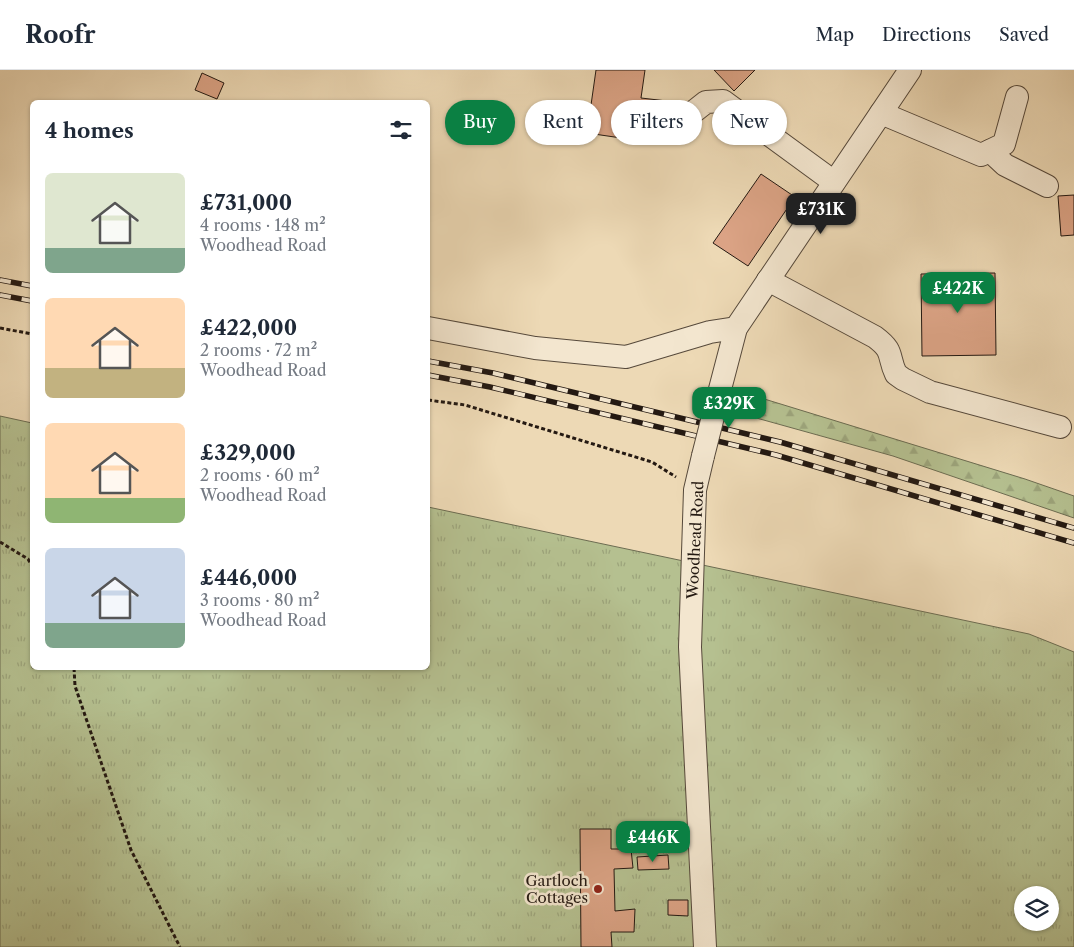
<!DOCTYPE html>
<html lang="en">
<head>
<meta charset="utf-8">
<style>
  :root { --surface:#fff; --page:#f2f2f3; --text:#1f2937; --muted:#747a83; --line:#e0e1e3; --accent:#0b8043 }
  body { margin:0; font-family:"Libre Caslon Text",serif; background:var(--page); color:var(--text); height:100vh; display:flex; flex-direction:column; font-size:19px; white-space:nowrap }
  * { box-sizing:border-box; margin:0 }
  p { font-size:16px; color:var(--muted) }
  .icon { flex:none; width:28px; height:28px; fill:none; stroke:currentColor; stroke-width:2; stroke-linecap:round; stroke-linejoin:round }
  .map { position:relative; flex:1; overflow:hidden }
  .side { position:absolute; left:30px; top:30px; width:400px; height:570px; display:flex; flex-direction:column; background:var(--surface); border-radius:8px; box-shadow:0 1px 4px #0004 }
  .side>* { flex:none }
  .guide { position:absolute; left:445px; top:30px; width:475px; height:45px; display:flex; gap:10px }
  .tools { position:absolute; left:1014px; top:816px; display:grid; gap:10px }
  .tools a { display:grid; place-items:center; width:45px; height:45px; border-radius:50%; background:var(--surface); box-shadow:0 1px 4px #0004; font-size:25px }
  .price { position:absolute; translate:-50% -42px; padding:0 11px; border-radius:10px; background:var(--accent); color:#fff; font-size:16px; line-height:32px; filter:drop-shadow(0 1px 2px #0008) }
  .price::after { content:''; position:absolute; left:50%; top:30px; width:15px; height:11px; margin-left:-8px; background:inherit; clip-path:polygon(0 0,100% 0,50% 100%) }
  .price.on { background:#222; color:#fff }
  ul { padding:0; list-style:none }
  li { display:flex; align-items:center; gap:15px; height:125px; padding:0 15px }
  li span { display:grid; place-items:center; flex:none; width:140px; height:100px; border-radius:8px; color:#555 }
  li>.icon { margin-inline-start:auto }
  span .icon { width:60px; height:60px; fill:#fffc; stroke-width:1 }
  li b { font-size:21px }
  h2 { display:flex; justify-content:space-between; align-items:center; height:60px; padding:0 15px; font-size:21px }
  .chip { padding:0 18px; border-radius:22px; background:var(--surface); box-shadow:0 1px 4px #0004; font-size:18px; line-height:45px }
  .chip.on { background:var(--accent); color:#fff }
  header { display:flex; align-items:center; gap:30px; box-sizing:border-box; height:70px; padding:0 25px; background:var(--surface); border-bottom:1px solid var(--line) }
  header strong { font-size:24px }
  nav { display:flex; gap:28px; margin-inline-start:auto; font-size:18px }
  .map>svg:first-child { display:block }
  .grass { fill:url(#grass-tufts); stroke:#6c6c51; fill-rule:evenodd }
  .forest { fill:url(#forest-firs); stroke:#6c6c51 }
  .building { fill:#dba385; stroke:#241912 }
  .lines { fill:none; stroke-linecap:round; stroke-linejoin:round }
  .minor-casing { stroke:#56493b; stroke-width:24 }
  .path { stroke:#241912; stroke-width:3; stroke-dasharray:4 2.5; stroke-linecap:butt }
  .minor { stroke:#f3e6cf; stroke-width:22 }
  .rail-casing { stroke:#241912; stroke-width:5.5 }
  .rail { stroke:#f3e6cf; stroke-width:4; stroke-dasharray:11; stroke-linecap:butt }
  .minor-bridge-casing { stroke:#56493b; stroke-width:24; stroke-linecap:butt }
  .minor-bridge { stroke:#f3e6cf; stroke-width:22 }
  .poi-dot { fill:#8f2418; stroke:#f3e6cf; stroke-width:2 }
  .labels { text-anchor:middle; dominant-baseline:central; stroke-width:5; stroke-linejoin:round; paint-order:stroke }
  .street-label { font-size:15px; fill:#241912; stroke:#f3e6cf }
  .poi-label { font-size:15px; fill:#241912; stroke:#f3e6cf; text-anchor:end }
</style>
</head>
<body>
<header>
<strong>Roofr</strong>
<nav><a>Map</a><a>Directions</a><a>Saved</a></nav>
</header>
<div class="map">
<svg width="1074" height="877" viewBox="0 0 1074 877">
  <defs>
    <pattern id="grass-tufts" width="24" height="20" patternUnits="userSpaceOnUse" patternTransform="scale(1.25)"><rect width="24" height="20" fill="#b5c090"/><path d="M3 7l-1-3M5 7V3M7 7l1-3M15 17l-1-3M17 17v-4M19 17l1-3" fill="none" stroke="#9ca47b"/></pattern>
    <pattern id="forest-firs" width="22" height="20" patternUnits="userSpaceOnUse" patternTransform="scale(1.25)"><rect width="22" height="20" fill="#b5c090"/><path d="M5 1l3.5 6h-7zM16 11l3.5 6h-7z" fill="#9ca47b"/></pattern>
  </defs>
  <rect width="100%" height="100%" fill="#edd9b5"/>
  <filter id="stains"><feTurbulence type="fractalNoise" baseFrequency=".004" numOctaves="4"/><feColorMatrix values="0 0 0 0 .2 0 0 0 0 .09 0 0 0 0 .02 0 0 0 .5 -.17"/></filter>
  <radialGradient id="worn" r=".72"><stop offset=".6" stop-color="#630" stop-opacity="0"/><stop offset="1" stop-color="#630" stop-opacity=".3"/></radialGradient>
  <path class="grass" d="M0 346 32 353V598H428V437L1029 564 1074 582V877H0ZM1022 825H1050V852H1022Z"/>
  <polygon class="forest" points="748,324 1025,409 1074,426 1074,448 893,386 742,344"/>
  <g class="building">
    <polygon points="596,0 645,0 641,28 667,31 664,56 637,53 635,70 587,63"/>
    <polygon points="714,0 755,0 734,21"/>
    <polygon points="202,3 224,13 217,29 195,20"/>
    <polygon points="761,104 795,127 748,196 713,173"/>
    <polygon points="1074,125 1074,165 1061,166 1058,126"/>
    <polygon points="995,203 996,285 922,286 921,204"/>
    <polygon points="580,759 611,759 611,779 631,779 633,798 614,799 615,841 635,839 634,862 611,862 612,877 581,877"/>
    <polygon points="668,785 669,799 638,800 637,787"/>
    <polygon points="668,830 688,830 688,846 668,845"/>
  </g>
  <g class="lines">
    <defs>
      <g id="minor">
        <polyline points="881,43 981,85 1004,74 1017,27"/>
        <polyline points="676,59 692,43 706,32 723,31 834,112"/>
        <polyline points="990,81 1005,95 1047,116"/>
        <path d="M768 210 875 267C895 282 887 285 896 304L903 309 930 322 1060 357"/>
        <polyline points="428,258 535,278 626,287 710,262 736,258"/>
        <polyline points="719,323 736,258 910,0"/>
        <polyline points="703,386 695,420 690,577 705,877"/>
      </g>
    </defs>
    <use href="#minor" class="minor-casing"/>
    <g class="path">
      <polyline points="0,258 32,264"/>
      <polyline points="428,330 465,335 652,392 676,407"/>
      <polyline points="0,472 28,489 32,496"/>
      <polyline points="74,598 75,616 131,780 180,877"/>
    </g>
    <use href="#minor" class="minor"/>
    <defs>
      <g id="rail">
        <polyline points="0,210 32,216"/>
        <polyline points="0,225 32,231"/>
        <polyline points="428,291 493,303 780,372 1074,458"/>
        <polyline points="428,305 490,317 776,385 1074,473"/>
      </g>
    </defs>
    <use href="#rail" class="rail-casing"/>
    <use href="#rail" class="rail"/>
    <defs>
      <polyline id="minor-bridge" points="703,386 719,323"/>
    </defs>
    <use href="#minor-bridge" class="minor-bridge-casing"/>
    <use href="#minor-bridge" class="minor-bridge"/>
  </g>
  <circle class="poi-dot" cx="598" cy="819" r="5"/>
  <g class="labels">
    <g class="street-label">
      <text transform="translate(695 470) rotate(-87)">Woodhead Road</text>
    </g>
    <g class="poi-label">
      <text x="588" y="810">Gartloch<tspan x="588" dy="17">Cottages</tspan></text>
    </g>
  </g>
  <rect width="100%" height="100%" filter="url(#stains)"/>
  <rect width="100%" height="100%" fill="url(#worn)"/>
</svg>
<div class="tools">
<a><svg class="icon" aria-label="layers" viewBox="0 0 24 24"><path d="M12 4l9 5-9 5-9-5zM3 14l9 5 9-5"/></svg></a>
</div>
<b class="price on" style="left:821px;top:165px">£731K</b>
<b class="price" style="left:958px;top:244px">£422K</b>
<b class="price" style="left:729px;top:359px">£329K</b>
<b class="price" style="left:653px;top:793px">£446K</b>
<div class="guide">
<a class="chip on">Buy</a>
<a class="chip">Rent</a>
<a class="chip">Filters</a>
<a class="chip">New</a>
</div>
<section class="side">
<h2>4 homes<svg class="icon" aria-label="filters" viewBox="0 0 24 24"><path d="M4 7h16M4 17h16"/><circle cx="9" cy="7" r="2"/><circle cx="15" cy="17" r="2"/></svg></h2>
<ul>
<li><span style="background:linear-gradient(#dfe7d0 75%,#7fa58c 0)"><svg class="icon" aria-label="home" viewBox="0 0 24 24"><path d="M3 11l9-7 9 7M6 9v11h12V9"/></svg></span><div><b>£731,000</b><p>4 rooms · 148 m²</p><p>Woodhead Road</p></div></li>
<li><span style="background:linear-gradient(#ffd9b3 70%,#c2b280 0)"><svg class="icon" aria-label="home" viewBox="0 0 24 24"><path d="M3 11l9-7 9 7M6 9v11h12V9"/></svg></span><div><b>£422,000</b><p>2 rooms · 72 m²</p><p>Woodhead Road</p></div></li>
<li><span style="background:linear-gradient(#ffd9b3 75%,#8fb573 0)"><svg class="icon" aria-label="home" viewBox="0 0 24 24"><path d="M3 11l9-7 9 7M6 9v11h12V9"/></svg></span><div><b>£329,000</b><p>2 rooms · 60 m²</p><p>Woodhead Road</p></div></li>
<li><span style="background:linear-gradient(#c9d6e8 75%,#7fa58c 0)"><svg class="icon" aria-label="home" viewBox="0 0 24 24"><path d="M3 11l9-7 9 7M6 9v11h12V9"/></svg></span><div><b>£446,000</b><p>3 rooms · 80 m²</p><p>Woodhead Road</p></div></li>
</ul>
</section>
</div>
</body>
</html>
